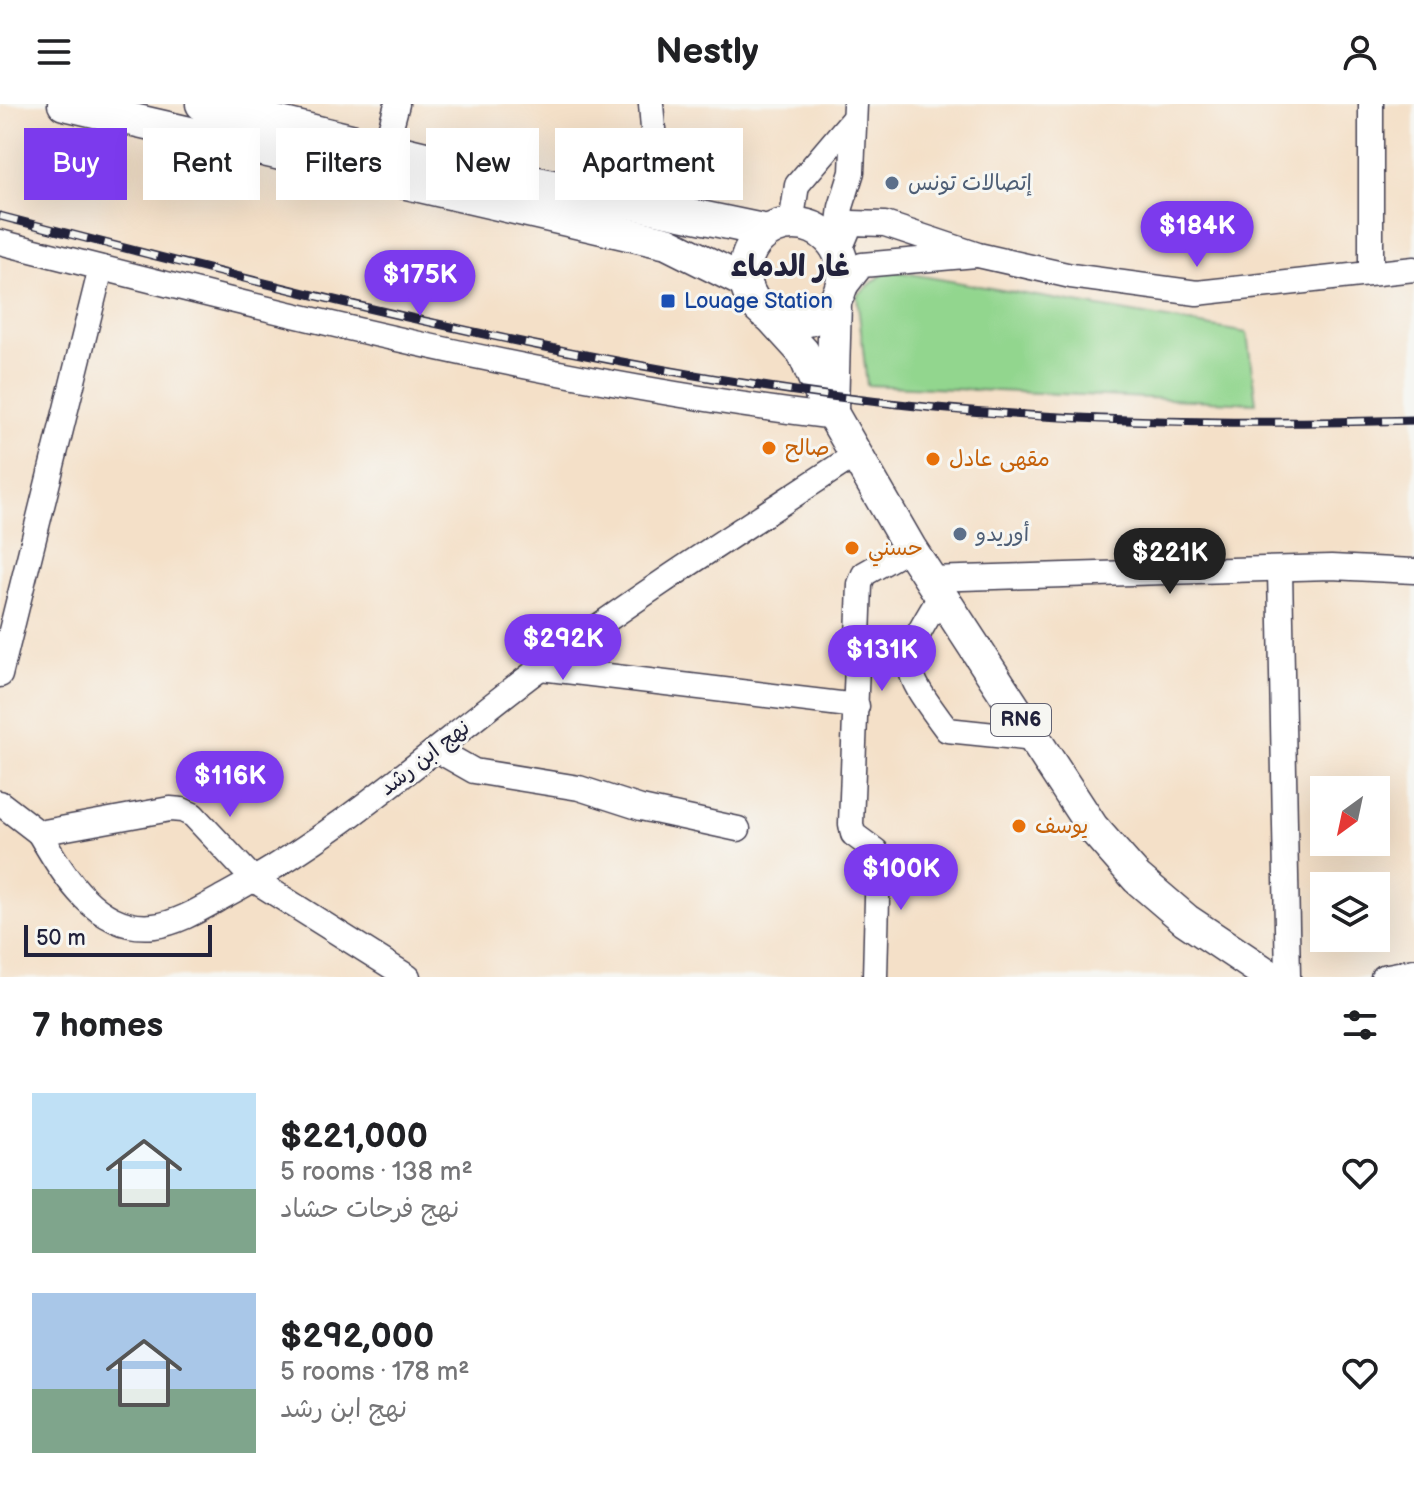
<!DOCTYPE html>
<html lang="en">
<head>
<meta charset="utf-8">
<style>
  :root { --surface:#fff; --page:#f6f6f6; --text:#202124; --muted:#757577; --accent:#7c3aed }
  body { margin:0; font-family:"Balsamiq Sans","Playpen Sans Arabic",sans-serif; background:var(--page); color:var(--text); height:100vh; display:flex; flex-direction:column; font-size:30px; white-space:nowrap }
  * { box-sizing:border-box; margin:0 }
  p { font-size:26px; color:var(--muted) }
  .icon { flex:none; width:44px; height:44px; fill:none; stroke:currentColor; stroke-width:2; stroke-linecap:round; stroke-linejoin:round }
  .map { position:relative; height:873px; overflow:hidden }
  .sheet { display:flex; flex-direction:column; background:var(--surface); flex:1 }
  .sheet>* { flex:none }
  .hud { position:absolute; left:24px; top:24px; width:800px; height:72px; display:flex; gap:16px }
  .needle { width:52px; rotate:213deg }
  .controls { position:absolute; left:1310px; top:672px; display:grid; gap:16px }
  .controls a { display:grid; place-items:center; width:80px; height:80px; border-radius:0px; background:var(--surface); box-shadow:0 8px 32px #0002; font-size:40px }
  .scale { position:absolute; left:24px; bottom:20px; width:188px; box-sizing:border-box; padding-left:8px; border:4px solid #22223b; border-top:0; font-size:22px; line-height:28px; white-space:nowrap; color:#22223b; -webkit-text-stroke:6px #f6f6f2; paint-order:stroke }
  .price { position:absolute; translate:-50% -68px; padding:0 18px; border-radius:28px; background:var(--accent); color:#fff; font-size:26px; line-height:52px; filter:drop-shadow(0 2px 4px #0008) }
  .price::after { content:''; position:absolute; left:50%; top:48px; width:24px; height:18px; margin-left:-12px; background:inherit; clip-path:polygon(0 0,100% 0,50% 100%) }
  .price.on { background:#222; color:#fff }
  ul { padding:0; list-style:none }
  li { display:flex; align-items:center; gap:24px; height:200px; padding:0 32px }
  li span { display:grid; place-items:center; flex:none; width:224px; height:160px; border-radius:0px; color:#555 }
  li>.icon { margin-inline-start:auto }
  span .icon { width:96px; height:96px; fill:#fffc; stroke-width:1 }
  li b { font-size:34px }
  h2 { display:flex; justify-content:space-between; align-items:center; height:96px; padding:0 32px; font-size:34px }
  .chip { padding:0 28px; border-radius:0px; background:var(--surface); box-shadow:0 8px 32px #0002; font-size:28px; line-height:72px }
  .chip.on { background:var(--accent); color:#fff }
  header { display:flex; justify-content:space-between; align-items:center; height:104px; padding:0 32px; background:var(--surface); font-size:36px; font-weight:600 }
  .map>svg:first-child { display:block }
  .green { fill:#92d68e; stroke:#5a7c64; stroke-width:2 }
  .lines { fill:none; stroke-linecap:round; stroke-linejoin:round }
  .minor-casing { stroke:#423e50; stroke-width:27 }
  .major-casing { stroke:#423e50; stroke-width:35 }
  .minor { stroke:#fff; stroke-width:24 }
  .major { stroke:#fff; stroke-width:32 }
  .rail-casing { stroke:#22223b; stroke-width:9 }
  .rail { stroke:#f6f6f2; stroke-width:6; stroke-dasharray:18; stroke-linecap:butt }
  .service-dot { fill:#5c6f8a; stroke:#f6f6f2; stroke-width:3 }
  .transit-dot { fill:#1a4fb4; stroke:#f6f6f2; stroke-width:3 }
  .food-dot { fill:#e8710a; stroke:#f6f6f2; stroke-width:3 }
  .labels { text-anchor:middle; dominant-baseline:central; stroke-width:6; stroke-linejoin:round; paint-order:stroke }
  .shield { fill:#f6f6f2; stroke:#626272; stroke-width:2 }
  .shield-label { font-size:20px; font-weight:bold; fill:#22223b }
  .service-label { font-size:22px; fill:#4e5e75; stroke:#f6f6f2; text-anchor:start }
  .transit-label { font-size:22px; fill:#164399; stroke:#f6f6f2; text-anchor:start }
  .food-label { font-size:22px; fill:#c56008; stroke:#f6f6f2; text-anchor:start }
  .street-label { font-size:22px; fill:#22223b; stroke:#f6f6f2 }
  .district-label { font-size:30px; font-weight:bold; fill:#22223b; stroke:#f6f6f2 }
</style>
</head>
<body>
<header><svg class="icon" aria-label="menu" viewBox="0 0 24 24"><path d="M4 6h16M4 12h16M4 18h16"/></svg>Nestly<svg class="icon" aria-label="person" viewBox="0 0 24 24"><circle cx="12" cy="8" r="4"/><path d="M4 21q1-7 8-7t8 7"/></svg></header>
<div class="map">
<svg width="1414" height="873" viewBox="0 0 1414 873">
  <rect width="100%" height="100%" fill="#f6f6f2"/>
  <filter id="ink" filterUnits="userSpaceOnUse"><feTurbulence type="fractalNoise" baseFrequency=".0125" numOctaves="2"/><feDisplacementMap in="SourceGraphic" scale="16" xChannelSelector="R" yChannelSelector="G"/><feConvolveMatrix kernelMatrix="1 2 1 2 8 2 1 2 1" color-interpolation-filters="sRGB"/></filter>
  <filter id="wash" filterUnits="userSpaceOnUse"><feTurbulence type="fractalNoise" baseFrequency=".006" numOctaves="4" result="noise"/><feDisplacementMap in="SourceGraphic" scale="32" xChannelSelector="R" yChannelSelector="G"/><feGaussianBlur stdDeviation="1.8" result="paint"/><feColorMatrix in="noise" values="0 0 0 0 0 0 0 0 0 0 0 0 0 0 0 0 0 1.4 0 .05"/><feComposite in="paint" operator="in"/></filter>
  <g filter="url(#wash)">
    <rect width="100%" height="100%" fill="#f4e0c8"/>
    <polygon class="green" points="888,166 1247,229 1256,299 867,281 857,191"/>
  </g>
  <g filter="url(#ink)">
    <g class="lines">
      <defs>
        <g id="minor">
          <polyline points="381,60 397,0"/>
          <polyline points="650,101 654,37 651,0"/>
          <polyline points="791,120 797,81 853,15"/>
          <polyline points="837,135 841,103 852,68 855,0"/>
          <path d="M0 138C275 208 553 279 835 313"/>
          <polyline points="839,148 851,119 885,120 978,151 1071,172 1197,189 1414,165"/>
          <polyline points="1371,169 1371,0"/>
          <polyline points="838,192 862,161 976,151"/>
          <polyline points="1280,467 1288,873"/>
          <polyline points="929,475 1331,463 1414,467"/>
          <path d="M940 493C898 561 900 562 947 626L1034 635"/>
          <polyline points="541,564 857,602"/>
          <polyline points="0,571 101,164"/>
          <polyline points="437,646 474,667 579,684 641,704 738,725"/>
          <polyline points="0,699 39,729 170,705 182,706 193,711 254,776 408,873"/>
          <path d="M39 729C63 770 97 829 154 822 179 819 204 803 226 791 341 730 436 642 539 565 641 489 749 421 855 351"/>
          <polyline points="875,873 878,756 876,747 853,730 851,720 860,480 864,470 910,444"/>
          <polyline points="1383,873 1414,867"/>
        </g>
        <g id="major">
          <polyline points="64,0 667,139 745,178"/>
          <polyline points="202,0 471,65 767,127"/>
          <circle cx="794" cy="169" r="49"/>
          <polyline points="772,214 803,248 821,290 910,444 1092,723 1137,774 1186,816 1271,873"/>
          <polyline points="832,306 835,198"/>
        </g>
      </defs>
      <use href="#minor" class="minor-casing"/>
      <use href="#major" class="major-casing"/>
      <use href="#minor" class="minor"/>
      <use href="#major" class="major"/>
      <defs>
        <path id="rail" d="M0 112C274 183 550 254 831 292 1024 318 1220 322 1414 316"/>
      </defs>
      <use href="#rail" class="rail-casing"/>
      <use href="#rail" class="rail"/>
    </g>
  </g>
  <g class="service-dot">
    <circle cx="892" cy="79" r="8"/>
    <circle cx="960" cy="430" r="8"/>
  </g>
  <rect class="transit-dot" x="660" y="189" width="16" height="16" rx="4"/>
  <g class="food-dot">
    <circle cx="769" cy="344" r="8"/>
    <circle cx="933" cy="355" r="8"/>
    <circle cx="852" cy="444" r="8"/>
    <circle cx="1019" cy="722" r="8"/>
  </g>
  <g class="labels">
    <rect class="shield" x="991" y="600" width="60" height="32" rx="6"/>
    <g class="shield-label">
      <text x="1021" y="616">RN6</text>
    </g>
    <g class="service-label">
      <text x="908" y="79">إتصالات تونس</text>
      <text x="976" y="430">أوريدو</text>
    </g>
    <g class="transit-label">
      <text x="684" y="197">Louage Station</text>
    </g>
    <g class="food-label">
      <text x="785" y="344">صالح</text>
      <text x="949" y="355">مقهى عادل</text>
      <text x="868" y="444">حسني</text>
      <text x="1035" y="722">يوسف</text>
    </g>
    <g class="street-label">
      <text transform="translate(425 654) rotate(-38)">نهج ابن رشد</text>
    </g>
    <g class="district-label">
      <text x="790" y="163">غار الدماء</text>
    </g>
  </g>
</svg>
<div class="controls">
<a><svg class="needle" viewBox="-14 -14 28 28"><path d="M0-13l5 13h-10z" fill="#e53935"/><path d="M0 13l5-13h-10z" fill="#757577"/></svg></a>
<a><svg class="icon" aria-label="layers" viewBox="0 0 24 24"><path d="M12 4l9 5-9 5-9-5zM3 14l9 5 9-5"/></svg></a>
</div>
<div class="scale">50 m</div>
<b class="price" style="left:1197px;top:165px">$184K</b>
<b class="price" style="left:420px;top:214px">$175K</b>
<b class="price on" style="left:1170px;top:492px">$221K</b>
<b class="price" style="left:563px;top:578px">$292K</b>
<b class="price" style="left:882px;top:589px">$131K</b>
<b class="price" style="left:230px;top:715px">$116K</b>
<b class="price" style="left:901px;top:808px">$100K</b>
<div class="hud">
<a class="chip on">Buy</a>
<a class="chip">Rent</a>
<a class="chip">Filters</a>
<a class="chip">New</a>
<a class="chip">Apartment</a>
</div>
</div>
<section class="sheet">
<h2>7 homes<svg class="icon" aria-label="filters" viewBox="0 0 24 24"><path d="M4 7h16M4 17h16"/><circle cx="9" cy="7" r="2"/><circle cx="15" cy="17" r="2"/></svg></h2>
<ul>
<li><span style="background:linear-gradient(#bfe0f5 60%,#7fa58c 0)"><svg class="icon" aria-label="home" viewBox="0 0 24 24"><path d="M3 11l9-7 9 7M6 9v11h12V9"/></svg></span><div><b>$221,000</b><p>5 rooms · 138 m²</p><p>نهج فرحات حشاد</p></div><svg class="icon" aria-label="heart" viewBox="0 0 24 24"><path d="M12 20l-8-8c-3-5 5-10 8-4 3-6 11-1 8 4z"/></svg></li>
<li><span style="background:linear-gradient(#a9c7e8 60%,#7fa58c 0)"><svg class="icon" aria-label="home" viewBox="0 0 24 24"><path d="M3 11l9-7 9 7M6 9v11h12V9"/></svg></span><div><b>$292,000</b><p>5 rooms · 178 m²</p><p>نهج ابن رشد</p></div><svg class="icon" aria-label="heart" viewBox="0 0 24 24"><path d="M12 20l-8-8c-3-5 5-10 8-4 3-6 11-1 8 4z"/></svg></li>
</ul>
</section>
</body>
</html>
